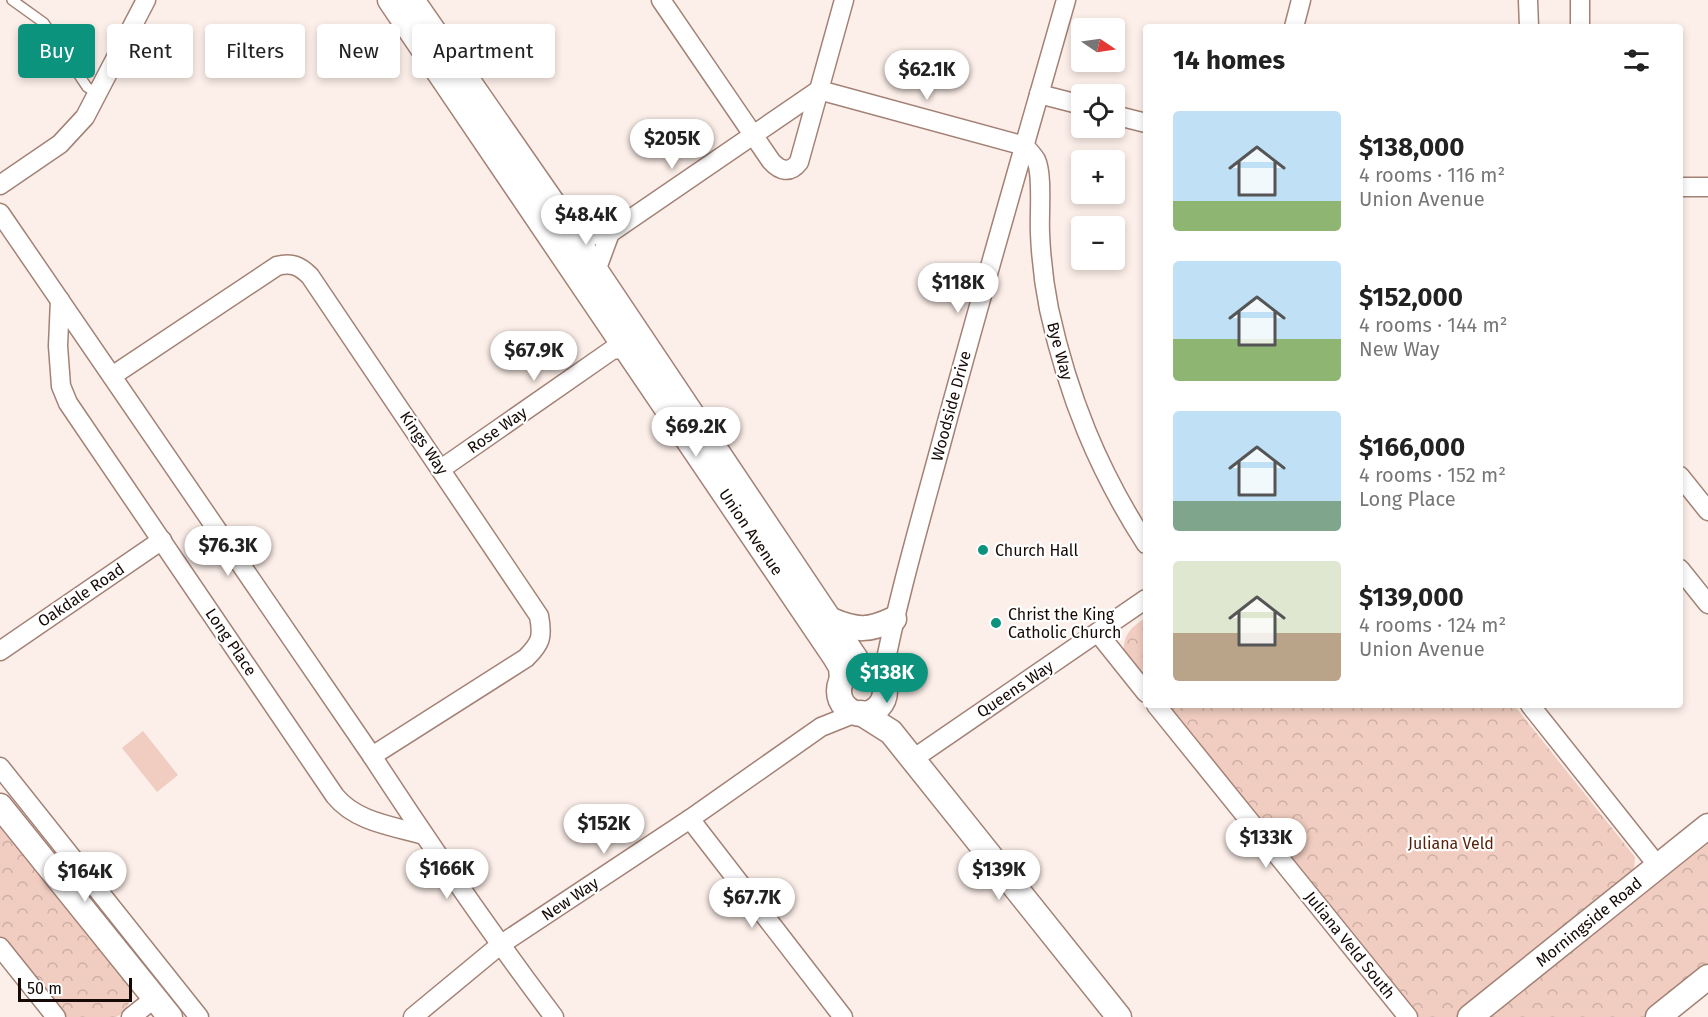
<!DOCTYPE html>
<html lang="en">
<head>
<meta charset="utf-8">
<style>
  :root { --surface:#fff; --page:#f6f6f6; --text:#222; --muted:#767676; --accent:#0c937e }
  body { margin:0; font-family:"Fira Sans",sans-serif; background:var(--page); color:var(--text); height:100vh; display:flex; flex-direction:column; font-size:22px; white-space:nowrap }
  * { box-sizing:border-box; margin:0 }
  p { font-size:20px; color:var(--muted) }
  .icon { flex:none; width:33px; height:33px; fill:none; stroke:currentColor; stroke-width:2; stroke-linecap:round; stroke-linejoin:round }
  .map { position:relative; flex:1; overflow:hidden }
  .details { position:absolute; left:1143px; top:24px; width:540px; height:684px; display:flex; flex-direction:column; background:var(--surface); border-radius:6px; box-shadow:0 3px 9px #0003 }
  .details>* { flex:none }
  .guide { position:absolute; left:18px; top:24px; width:570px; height:54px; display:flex; gap:12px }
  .needle { width:39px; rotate:103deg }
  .tools { position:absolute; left:1071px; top:18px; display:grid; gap:12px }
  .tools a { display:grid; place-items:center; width:54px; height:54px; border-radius:6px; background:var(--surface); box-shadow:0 3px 9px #0003; font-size:30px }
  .scale { position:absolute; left:18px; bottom:15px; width:114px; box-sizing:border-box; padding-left:6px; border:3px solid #140905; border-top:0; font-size:16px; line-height:21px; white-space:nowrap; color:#140905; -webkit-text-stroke:4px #fff; paint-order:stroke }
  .price { position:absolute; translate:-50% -51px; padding:0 14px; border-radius:21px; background:#fff; color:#222; font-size:20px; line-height:39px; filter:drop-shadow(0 2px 3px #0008) }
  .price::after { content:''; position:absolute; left:50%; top:36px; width:18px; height:14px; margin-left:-9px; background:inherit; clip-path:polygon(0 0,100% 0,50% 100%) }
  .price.on { background:var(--accent); color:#fff }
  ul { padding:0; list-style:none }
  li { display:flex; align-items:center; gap:18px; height:150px; padding:0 30px }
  li span { display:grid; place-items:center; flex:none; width:168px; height:120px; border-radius:6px; color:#555 }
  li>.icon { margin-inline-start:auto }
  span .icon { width:72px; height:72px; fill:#fffc; stroke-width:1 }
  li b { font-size:26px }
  h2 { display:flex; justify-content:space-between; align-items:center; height:72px; padding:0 30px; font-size:26px }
  .pill { padding:0 21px; border-radius:6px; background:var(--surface); box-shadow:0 3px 9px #0003; font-size:21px; line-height:54px }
  .pill.on { background:var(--accent); color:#fff }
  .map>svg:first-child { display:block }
  .park { fill:url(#park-crowns) }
  .pitch { fill:#f0cdc0 }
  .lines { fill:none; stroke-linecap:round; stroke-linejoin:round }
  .lane-casing { stroke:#a38276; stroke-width:12 }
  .street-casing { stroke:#a38276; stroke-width:21 }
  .secondary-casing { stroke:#a38276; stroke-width:27 }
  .lane { stroke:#fff; stroke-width:9 }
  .street { stroke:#fff; stroke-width:18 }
  .secondary { stroke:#fff; stroke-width:24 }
  .poi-dot { fill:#0c937e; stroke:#fff; stroke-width:2 }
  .labels { text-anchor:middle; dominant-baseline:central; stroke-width:4.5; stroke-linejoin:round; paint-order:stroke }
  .street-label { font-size:16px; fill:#140905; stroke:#fff }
  .poi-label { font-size:16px; fill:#140905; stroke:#fff; text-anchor:start }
  .park-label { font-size:16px; fill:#58220a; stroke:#fff }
</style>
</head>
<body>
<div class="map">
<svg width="1708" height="1017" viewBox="0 0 1708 1017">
  <defs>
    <pattern id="park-crowns" width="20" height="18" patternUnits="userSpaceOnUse" patternTransform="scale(1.5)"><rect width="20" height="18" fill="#f0cdc0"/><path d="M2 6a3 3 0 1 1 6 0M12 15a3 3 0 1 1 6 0" fill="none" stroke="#cdafa4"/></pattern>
  </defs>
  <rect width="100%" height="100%" fill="#fceee8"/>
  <g class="park">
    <path d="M1146 617V685L1123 657C1124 634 1127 631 1146 617Z"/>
    <polygon points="1162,705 1514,705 1635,857 1634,869 1626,881 1458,1017 1419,1017"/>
    <path d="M0 821 133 989C131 999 127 1013 116 1017 108 1017 74 1017 63 1017L0 935Z"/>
    <polygon points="1708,836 1708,967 1646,1017 1483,1017"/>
  </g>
  <polygon class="pitch" points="143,731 178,775 157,792 122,748"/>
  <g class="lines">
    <defs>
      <polyline id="lane" points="12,0 44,23 87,87 98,94"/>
      <g id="street">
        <path d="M661 0 771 161C780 171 790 174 799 162L844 0"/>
        <polyline points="1528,0 1529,27"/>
        <polyline points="1580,0 1580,27"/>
        <polyline points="1294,27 1301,0"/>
        <path d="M819 90 1025 146C1028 150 1033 155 1036 160 1043 174 1039 215 1040 233 1041 258 1044 284 1049 309 1068 396 1098 470 1146 544"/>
        <polyline points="1039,94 1082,105"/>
        <polyline points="1114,115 1146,123"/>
        <polyline points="0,185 60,144 85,117 146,0"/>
        <polyline points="1680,187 1708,187"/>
        <path d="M0 213 372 756C430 845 490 932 554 1017"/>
        <polyline points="567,243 577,238 610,233 819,90"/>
        <polyline points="589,276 596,271 610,233"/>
        <path d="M60 300 58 346 61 386 68 403 335 796C356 822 393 826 424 835"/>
        <path d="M112 376 277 266C292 262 300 266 310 276L539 616C543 637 541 643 526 658L372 756"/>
        <polyline points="441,469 612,350 636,347"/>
        <polyline points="1680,476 1708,511"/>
        <polyline points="1680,569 1708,604"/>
        <polyline points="1098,633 1146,693"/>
        <polyline points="0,651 162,540"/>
        <path d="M882 679C898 596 922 515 944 433 983 288 1025 144 1066 0"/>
        <polyline points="1156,705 1408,1017"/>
        <polyline points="1530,705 1658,866"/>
        <polyline points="913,759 1146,599"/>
        <polyline points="0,767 199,1017"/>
        <polyline points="690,819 843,1017"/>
        <polyline points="0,947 56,1017"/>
        <polyline points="131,1017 155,998"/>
        <polyline points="413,1017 500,945 690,819 821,727 856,713"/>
      </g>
      <g id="secondary">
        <polyline points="390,0 835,657 841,667 842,679"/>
        <polyline points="412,0 577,238 596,271 862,668"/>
        <path d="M831 620C857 631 869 631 894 619"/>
        <circle cx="862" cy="691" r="23"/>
        <polyline points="861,713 891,732 1119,1017"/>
        <polyline points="0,806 170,1017"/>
        <polyline points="1470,1017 1708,826"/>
        <polyline points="1658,1017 1708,977"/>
      </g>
    </defs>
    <use href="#lane" class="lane-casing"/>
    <use href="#street" class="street-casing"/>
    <use href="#secondary" class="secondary-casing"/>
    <use href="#lane" class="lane"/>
    <use href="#street" class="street"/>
    <use href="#secondary" class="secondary"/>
  </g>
  <g class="poi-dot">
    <circle cx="983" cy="550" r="6"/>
    <circle cx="996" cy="623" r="6"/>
  </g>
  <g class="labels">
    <g class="street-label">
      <text transform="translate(1060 351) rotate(75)">Bye Way</text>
      <text transform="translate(951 406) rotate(-75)">Woodside Drive</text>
      <text transform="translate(497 430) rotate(-35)">Rose Way</text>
      <text transform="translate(424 443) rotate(56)">Kings Way</text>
      <text transform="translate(751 532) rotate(56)">Union Avenue</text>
      <text transform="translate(81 595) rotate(-34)">Oakdale Road</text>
      <text transform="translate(231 642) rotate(56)">Long Place</text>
      <text transform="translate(1015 689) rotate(-34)">Queens Way</text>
      <text transform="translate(570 899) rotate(-34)">New Way</text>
      <text transform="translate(1589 922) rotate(-39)">Morningside Road</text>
      <text transform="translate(1350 945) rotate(51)">Juliana Veld South</text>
    </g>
    <g class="poi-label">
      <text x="995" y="550">Church Hall</text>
      <text x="1008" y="614">Christ the King<tspan x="1008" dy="18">Catholic Church</tspan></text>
    </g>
    <g class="park-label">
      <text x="1451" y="843">Juliana Veld</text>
    </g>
  </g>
</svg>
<div class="tools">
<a><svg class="needle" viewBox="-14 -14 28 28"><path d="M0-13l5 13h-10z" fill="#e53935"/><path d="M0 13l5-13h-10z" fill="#767676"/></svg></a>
<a><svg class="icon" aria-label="locate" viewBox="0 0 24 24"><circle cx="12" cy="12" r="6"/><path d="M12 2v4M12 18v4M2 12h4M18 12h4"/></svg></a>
<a>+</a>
<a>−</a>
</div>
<div class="scale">50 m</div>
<b class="price" style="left:927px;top:101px">$62.1K</b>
<b class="price" style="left:672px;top:170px">$205K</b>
<b class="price" style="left:586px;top:246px">$48.4K</b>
<b class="price" style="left:958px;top:314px">$118K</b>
<b class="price" style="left:534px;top:382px">$67.9K</b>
<b class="price" style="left:696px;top:458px">$69.2K</b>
<b class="price" style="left:228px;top:577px">$76.3K</b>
<b class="price on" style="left:887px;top:704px">$138K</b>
<b class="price" style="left:604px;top:855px">$152K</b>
<b class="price" style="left:1266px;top:869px">$133K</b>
<b class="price" style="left:447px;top:900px">$166K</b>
<b class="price" style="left:999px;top:901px">$139K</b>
<b class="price" style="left:85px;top:903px">$164K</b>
<b class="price" style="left:752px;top:929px">$67.7K</b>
<div class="guide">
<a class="pill on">Buy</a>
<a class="pill">Rent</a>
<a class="pill">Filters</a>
<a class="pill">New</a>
<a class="pill">Apartment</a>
</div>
<section class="details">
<h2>14 homes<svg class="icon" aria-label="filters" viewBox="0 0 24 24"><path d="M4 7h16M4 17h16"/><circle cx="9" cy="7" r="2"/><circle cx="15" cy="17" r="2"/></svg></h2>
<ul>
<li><span style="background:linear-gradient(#bfe0f5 75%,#8fb573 0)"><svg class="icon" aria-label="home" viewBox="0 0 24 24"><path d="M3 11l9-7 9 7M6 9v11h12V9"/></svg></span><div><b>$138,000</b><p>4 rooms · 116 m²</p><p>Union Avenue</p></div></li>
<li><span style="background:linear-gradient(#bfe0f5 65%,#8fb573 0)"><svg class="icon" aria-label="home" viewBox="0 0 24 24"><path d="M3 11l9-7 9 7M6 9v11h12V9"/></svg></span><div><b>$152,000</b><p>4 rooms · 144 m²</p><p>New Way</p></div></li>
<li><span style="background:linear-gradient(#bfe0f5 75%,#7fa58c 0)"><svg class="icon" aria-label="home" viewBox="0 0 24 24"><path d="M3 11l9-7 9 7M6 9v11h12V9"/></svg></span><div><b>$166,000</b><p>4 rooms · 152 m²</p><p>Long Place</p></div></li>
<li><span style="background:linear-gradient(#dfe7d0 60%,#b9a48a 0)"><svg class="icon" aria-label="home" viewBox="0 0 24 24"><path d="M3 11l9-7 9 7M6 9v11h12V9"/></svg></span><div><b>$139,000</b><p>4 rooms · 124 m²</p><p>Union Avenue</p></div></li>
</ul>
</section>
</div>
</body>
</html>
